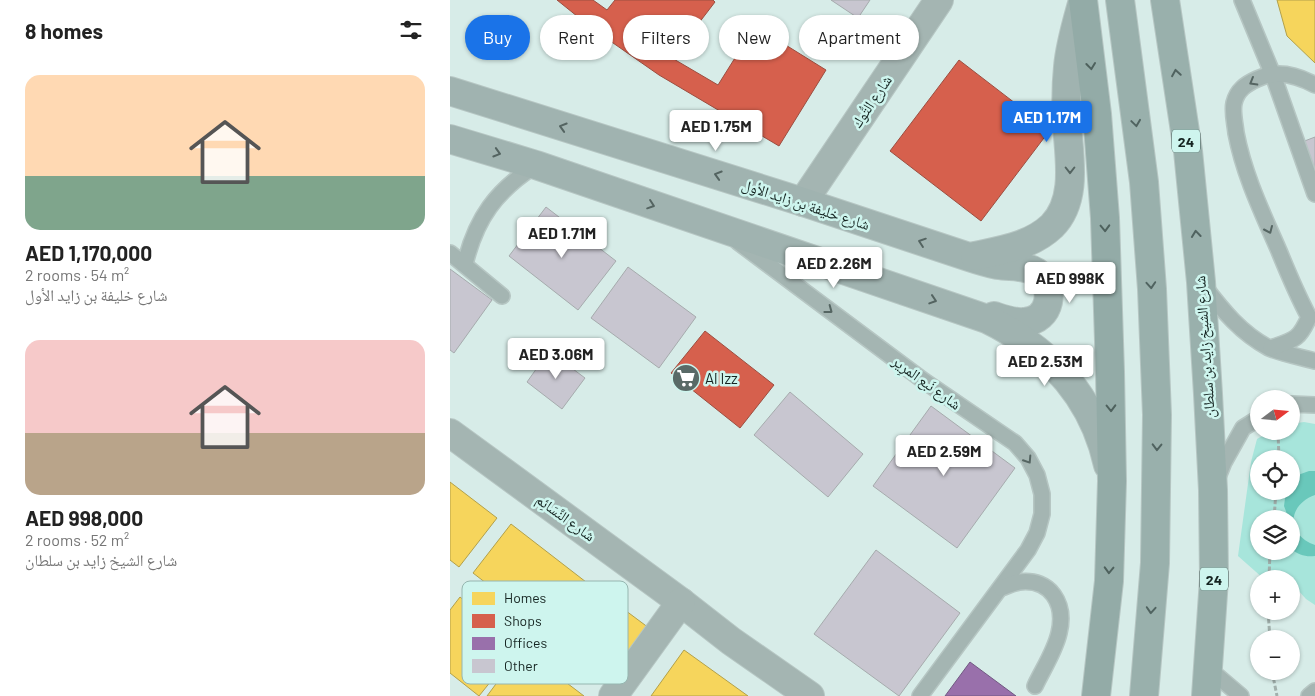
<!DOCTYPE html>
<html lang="en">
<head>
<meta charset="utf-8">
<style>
  :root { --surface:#fff; --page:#f2f2f2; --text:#222; --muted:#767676; --accent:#1a73e8 }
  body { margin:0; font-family:Barlow,"Noto Naskh Arabic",sans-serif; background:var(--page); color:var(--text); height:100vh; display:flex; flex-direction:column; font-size:19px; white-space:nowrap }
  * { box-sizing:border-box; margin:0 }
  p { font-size:16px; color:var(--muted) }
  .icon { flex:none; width:28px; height:28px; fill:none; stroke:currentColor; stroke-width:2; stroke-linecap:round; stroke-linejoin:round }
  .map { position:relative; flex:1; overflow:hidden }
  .panel { display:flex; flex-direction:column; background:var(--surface); width:450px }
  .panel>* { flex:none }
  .banner { position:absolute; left:15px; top:15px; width:475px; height:45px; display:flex; gap:10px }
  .needle { width:32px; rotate:74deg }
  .controls { position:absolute; left:800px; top:390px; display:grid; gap:10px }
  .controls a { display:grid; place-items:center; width:50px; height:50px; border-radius:50%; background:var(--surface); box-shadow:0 1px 4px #0004; font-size:25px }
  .price { position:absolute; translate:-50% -42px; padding:0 11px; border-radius:5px; background:#fff; color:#222; font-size:16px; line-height:32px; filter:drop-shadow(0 1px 2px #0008) }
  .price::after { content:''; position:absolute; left:50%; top:30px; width:15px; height:11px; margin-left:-8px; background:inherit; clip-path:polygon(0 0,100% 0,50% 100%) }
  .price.current { background:var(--accent); color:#fff }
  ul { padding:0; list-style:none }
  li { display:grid; align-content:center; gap:10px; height:265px; padding:0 25px }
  li span { display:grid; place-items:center; height:155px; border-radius:15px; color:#555 }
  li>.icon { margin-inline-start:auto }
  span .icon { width:90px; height:90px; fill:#fffc; stroke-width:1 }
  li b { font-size:21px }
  h2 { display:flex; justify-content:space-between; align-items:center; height:60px; padding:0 25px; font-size:21px }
  .chip { padding:0 18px; border-radius:22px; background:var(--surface); box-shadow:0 1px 4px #0004; font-size:18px; line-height:45px }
  .chip.current { background:var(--accent); color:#fff }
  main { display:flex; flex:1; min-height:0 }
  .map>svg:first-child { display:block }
  .green { fill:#a7e5db; fill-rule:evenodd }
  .water { fill:#69c8bb }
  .homes { fill:#f6d55c; stroke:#b2a04a }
  .shops { fill:#d6604d; stroke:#9c4e40 }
  .offices { fill:#9970ab; stroke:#715982 }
  .building { fill:#c8c6d0; stroke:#a6abad }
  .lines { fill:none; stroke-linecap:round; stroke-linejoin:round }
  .lane-casing { stroke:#b6c6c3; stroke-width:18 }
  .street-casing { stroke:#b6c6c3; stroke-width:30 }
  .secondary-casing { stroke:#b6c6c3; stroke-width:30 }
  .primary-casing { stroke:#b6c6c3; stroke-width:30 }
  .highway-casing { stroke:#b6c6c3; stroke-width:30 }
  .path { stroke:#a1b0ac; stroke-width:3; stroke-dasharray:5 2.5; stroke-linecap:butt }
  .lane { stroke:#a4b5b2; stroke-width:15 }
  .street { stroke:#a4b5b2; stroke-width:28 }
  .secondary { stroke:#a0b3b0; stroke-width:28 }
  .primary { stroke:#93aba7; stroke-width:28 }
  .highway { stroke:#99b0ac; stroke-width:28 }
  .oneway { stroke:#4e615d }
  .oneway2 { stroke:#506360 }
  .oneway3 { stroke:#556562 }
  .oneway4 { stroke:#546461 }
  .labels { text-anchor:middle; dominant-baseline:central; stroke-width:5; stroke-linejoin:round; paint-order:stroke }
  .shield { fill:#cef5ee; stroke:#4c635e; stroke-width:1 }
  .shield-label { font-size:14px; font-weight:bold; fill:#152421 }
  .street-label { font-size:15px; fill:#152421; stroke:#cef5ee }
  .poi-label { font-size:15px; fill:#152421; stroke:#cef5ee; text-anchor:start }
  .key { fill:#cef5ee; stroke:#96b6b0; stroke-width:1 }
  .key-label { font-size:14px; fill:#152421 }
</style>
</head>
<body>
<main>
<section class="panel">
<h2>8 homes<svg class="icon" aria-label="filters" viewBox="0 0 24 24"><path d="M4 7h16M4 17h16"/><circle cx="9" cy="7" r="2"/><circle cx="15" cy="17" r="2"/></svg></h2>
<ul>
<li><span style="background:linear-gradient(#ffd9b3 65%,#7fa58c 0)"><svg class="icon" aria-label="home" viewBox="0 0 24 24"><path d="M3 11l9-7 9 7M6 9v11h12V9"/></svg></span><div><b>AED 1,170,000</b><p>2 rooms · 54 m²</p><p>شارع خليفة بن زايد الأول</p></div></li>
<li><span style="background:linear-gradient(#f6c9c9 60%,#b9a48a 0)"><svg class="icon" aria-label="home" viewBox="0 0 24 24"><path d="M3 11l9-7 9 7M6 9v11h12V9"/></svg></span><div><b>AED 998,000</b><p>2 rooms · 52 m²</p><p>شارع الشيخ زايد بن سلطان</p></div></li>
</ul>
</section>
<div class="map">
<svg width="865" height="696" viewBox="0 0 865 696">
  <rect width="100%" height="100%" fill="#d7ece8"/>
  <path class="green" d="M854 422 865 424V605L856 599 847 589H841V579H814L788 556 801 462 807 439 821 431H841V424ZM809 459H841V491H809ZM809 519H841V551H809Z"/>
  <path class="water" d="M859 471H865V495C837 505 836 535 865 545V556C855 557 849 555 841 549V519H834L837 514 834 506 836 491H841V480L848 475Z"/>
  <g class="homes">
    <polygon points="827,0 865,0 865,63 837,36"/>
    <polygon points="0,482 47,518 9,567 0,560"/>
    <polygon points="61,524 136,582 98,631 23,573"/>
    <polygon points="148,590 203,631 166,680 112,638"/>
    <polygon points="10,597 70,645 29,696 0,673 0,610"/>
    <polygon points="72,649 134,696 37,696"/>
    <polygon points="234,650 298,696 201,696"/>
  </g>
  <g class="shops">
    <polygon points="107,0 143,0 157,10 165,0 263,0 265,2 222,58 268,85 305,26 376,70 329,146 209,75 143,29"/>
    <polygon points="509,60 600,130 531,221 440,151"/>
    <polygon points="255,331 324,385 290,428 221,373"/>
  </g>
  <polygon class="offices" points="520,662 566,696 495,696"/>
  <g class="building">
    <polygon points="381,0 420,0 408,18"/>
    <polygon points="865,137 865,171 852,142"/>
    <polygon points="96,207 166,261 128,310 59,256"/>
    <polygon points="178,267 246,317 209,368 141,318"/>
    <polygon points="0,269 42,300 4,353 0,350"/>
    <polygon points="99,351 135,378 112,409 77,382"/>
    <polygon points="340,392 413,454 378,497 304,435"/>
    <polygon points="481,406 565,468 507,548 423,486"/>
    <polygon points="426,550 510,613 449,696 364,634"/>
  </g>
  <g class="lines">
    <defs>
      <g id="lane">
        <polyline points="792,0 823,75 865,194"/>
        <polyline points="288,242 474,381 565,443 578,458 587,475 592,494 592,514 587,533 578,550 470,696"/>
        <polyline points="0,253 52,296"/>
        <path d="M15 264C26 218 46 191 86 165"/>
        <path d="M754 286C773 311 791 333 819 348 833 354 851 357 865 361"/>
        <path d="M821 348C844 340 849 340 859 317 847 295 838 273 829 251 812 212 794 175 786 133 785 123 782 112 784 103 787 90 796 84 807 79 826 70 847 75 865 85"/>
        <polyline points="841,404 865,405"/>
        <polyline points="768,477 774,462 793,428 809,418"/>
        <path d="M551 588C557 586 563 583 569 582 601 578 616 604 609 633 605 651 593 669 585 686"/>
        <polyline points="758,668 791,696"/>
        <polyline points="859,696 865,691"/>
      </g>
      <g id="street">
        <polyline points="353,202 489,0"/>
        <polyline points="0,433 231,602 281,641 360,696"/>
        <polyline points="163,696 231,602"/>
      </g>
      <g id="secondary">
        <path d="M0 91 353 202 519 257C528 260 538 263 548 265 560 267 575 265 586 272 607 286 601 321 574 322 564 323 553 319 544 316"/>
        <path d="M0 139 86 165 537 319C598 349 643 396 658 465"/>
        <path d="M525 256C552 250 581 246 602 226 628 200 619 157 617 124 616 105 616 86 618 67 620 44 627 22 633 0"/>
      </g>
      <polyline id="primary" points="633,0 647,114 655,218 660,372 662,481 659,581 646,696"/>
      <g id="highway">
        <polyline points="670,0 694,182 702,289 707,415 705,563 694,696"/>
        <polyline points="715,0 738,151 751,282 758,394 763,490 764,579 756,696"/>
      </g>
    </defs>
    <use href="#lane" class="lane-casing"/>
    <use href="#street" class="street-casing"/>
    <use href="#secondary" class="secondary-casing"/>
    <use href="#primary" class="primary-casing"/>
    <use href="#highway" class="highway-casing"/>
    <g class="path">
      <polyline points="828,431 829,459"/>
      <polyline points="824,519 826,491"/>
      <polyline points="819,579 820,551"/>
      <polyline points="818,611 820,639"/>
      <polyline points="822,671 827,696"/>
    </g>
    <use href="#lane" class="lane"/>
    <use href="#street" class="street"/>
    <use href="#secondary" class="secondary"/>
    <use href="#primary" class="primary"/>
    <use href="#highway" class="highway"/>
  </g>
  <defs><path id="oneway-chevron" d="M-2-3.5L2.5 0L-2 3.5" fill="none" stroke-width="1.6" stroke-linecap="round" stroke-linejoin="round" transform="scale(1.25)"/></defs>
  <g class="oneway">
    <use href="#oneway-chevron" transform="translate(641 66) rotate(83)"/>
    <use href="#oneway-chevron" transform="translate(655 228) rotate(88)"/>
    <use href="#oneway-chevron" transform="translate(661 408) rotate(89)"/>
    <use href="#oneway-chevron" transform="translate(659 570) rotate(92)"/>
  </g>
  <g class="oneway2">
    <use href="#oneway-chevron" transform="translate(726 73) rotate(-99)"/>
    <use href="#oneway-chevron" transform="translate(686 123) rotate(82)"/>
    <use href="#oneway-chevron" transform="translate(746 234) rotate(-96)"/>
    <use href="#oneway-chevron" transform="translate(701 285) rotate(86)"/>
    <use href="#oneway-chevron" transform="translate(707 447) rotate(91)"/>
    <use href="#oneway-chevron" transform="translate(701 610) rotate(94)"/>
  </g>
  <g class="oneway3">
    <use href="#oneway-chevron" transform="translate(803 82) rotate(150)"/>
    <use href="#oneway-chevron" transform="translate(819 230) rotate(66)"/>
    <use href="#oneway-chevron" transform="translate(379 310) rotate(37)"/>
    <use href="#oneway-chevron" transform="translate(578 460) rotate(57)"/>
  </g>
  <g class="oneway4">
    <use href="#oneway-chevron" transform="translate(113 127) rotate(-163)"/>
    <use href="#oneway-chevron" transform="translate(47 153) rotate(17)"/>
    <use href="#oneway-chevron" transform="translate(620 170) rotate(90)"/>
    <use href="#oneway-chevron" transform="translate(268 175) rotate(-163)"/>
    <use href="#oneway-chevron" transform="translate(201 205) rotate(19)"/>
    <use href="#oneway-chevron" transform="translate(472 242) rotate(-161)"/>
    <use href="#oneway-chevron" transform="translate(483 300) rotate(18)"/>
  </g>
  <defs>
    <symbol id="supermarket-disc" viewBox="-11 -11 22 22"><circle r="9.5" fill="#596a67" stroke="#cef5ee"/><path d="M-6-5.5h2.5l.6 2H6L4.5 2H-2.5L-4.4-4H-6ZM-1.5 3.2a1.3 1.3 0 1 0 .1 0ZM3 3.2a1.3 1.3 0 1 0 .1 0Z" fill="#fff"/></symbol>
  </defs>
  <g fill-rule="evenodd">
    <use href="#supermarket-disc" x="220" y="362" width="32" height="32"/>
  </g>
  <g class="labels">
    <g class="shield">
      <rect x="722" y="129.5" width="28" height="23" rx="4"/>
      <rect x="750" y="567.5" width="28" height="23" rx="4"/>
    </g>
    <g class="shield-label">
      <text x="736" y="141">24</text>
      <text x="764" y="579">24</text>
    </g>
    <g class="street-label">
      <text transform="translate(421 101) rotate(-56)">شارع التُّوك</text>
      <text transform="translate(356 204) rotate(18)">شارع خليفة بن زايد الأول</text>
      <text transform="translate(754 347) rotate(-94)">شارع الشيخ زايد بن سلطان</text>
      <text transform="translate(477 382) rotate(36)">شارع نَبع المرِير</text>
      <text transform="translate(116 517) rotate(36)">شارع النَّسَائِم</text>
    </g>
    <g class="poi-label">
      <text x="255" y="378">Al Izz</text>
    </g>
  </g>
  <rect x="12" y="581" width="166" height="103" rx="8" class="key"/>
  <rect x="22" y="592" width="23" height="13" fill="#f6d55c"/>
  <rect x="22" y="614" width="23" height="14" fill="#d6604d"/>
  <rect x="22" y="637" width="23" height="13" fill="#9970ab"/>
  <rect x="22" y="659" width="23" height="14" fill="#c8c6d0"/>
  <g class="key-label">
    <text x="54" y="603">Homes</text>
    <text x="54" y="626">Shops</text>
    <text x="54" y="648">Offices</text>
    <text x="54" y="671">Other</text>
  </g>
</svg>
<div class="controls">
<a><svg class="needle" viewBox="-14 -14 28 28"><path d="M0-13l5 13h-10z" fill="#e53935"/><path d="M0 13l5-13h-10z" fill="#767676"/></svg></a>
<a><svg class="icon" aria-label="locate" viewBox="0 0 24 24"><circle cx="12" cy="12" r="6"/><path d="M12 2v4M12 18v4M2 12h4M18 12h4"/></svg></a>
<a><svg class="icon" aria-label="layers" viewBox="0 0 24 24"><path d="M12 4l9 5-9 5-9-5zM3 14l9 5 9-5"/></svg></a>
<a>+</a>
<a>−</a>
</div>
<b class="price current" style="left:597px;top:143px">AED 1.17M</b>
<b class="price" style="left:266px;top:152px">AED 1.75M</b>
<b class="price" style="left:112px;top:259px">AED 1.71M</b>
<b class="price" style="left:384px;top:289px">AED 2.26M</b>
<b class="price" style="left:620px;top:304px">AED 998K</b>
<b class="price" style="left:106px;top:380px">AED 3.06M</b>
<b class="price" style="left:595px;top:387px">AED 2.53M</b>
<b class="price" style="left:494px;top:477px">AED 2.59M</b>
<div class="banner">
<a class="chip current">Buy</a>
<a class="chip">Rent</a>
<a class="chip">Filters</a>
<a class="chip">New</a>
<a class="chip">Apartment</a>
</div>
</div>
</main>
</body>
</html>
